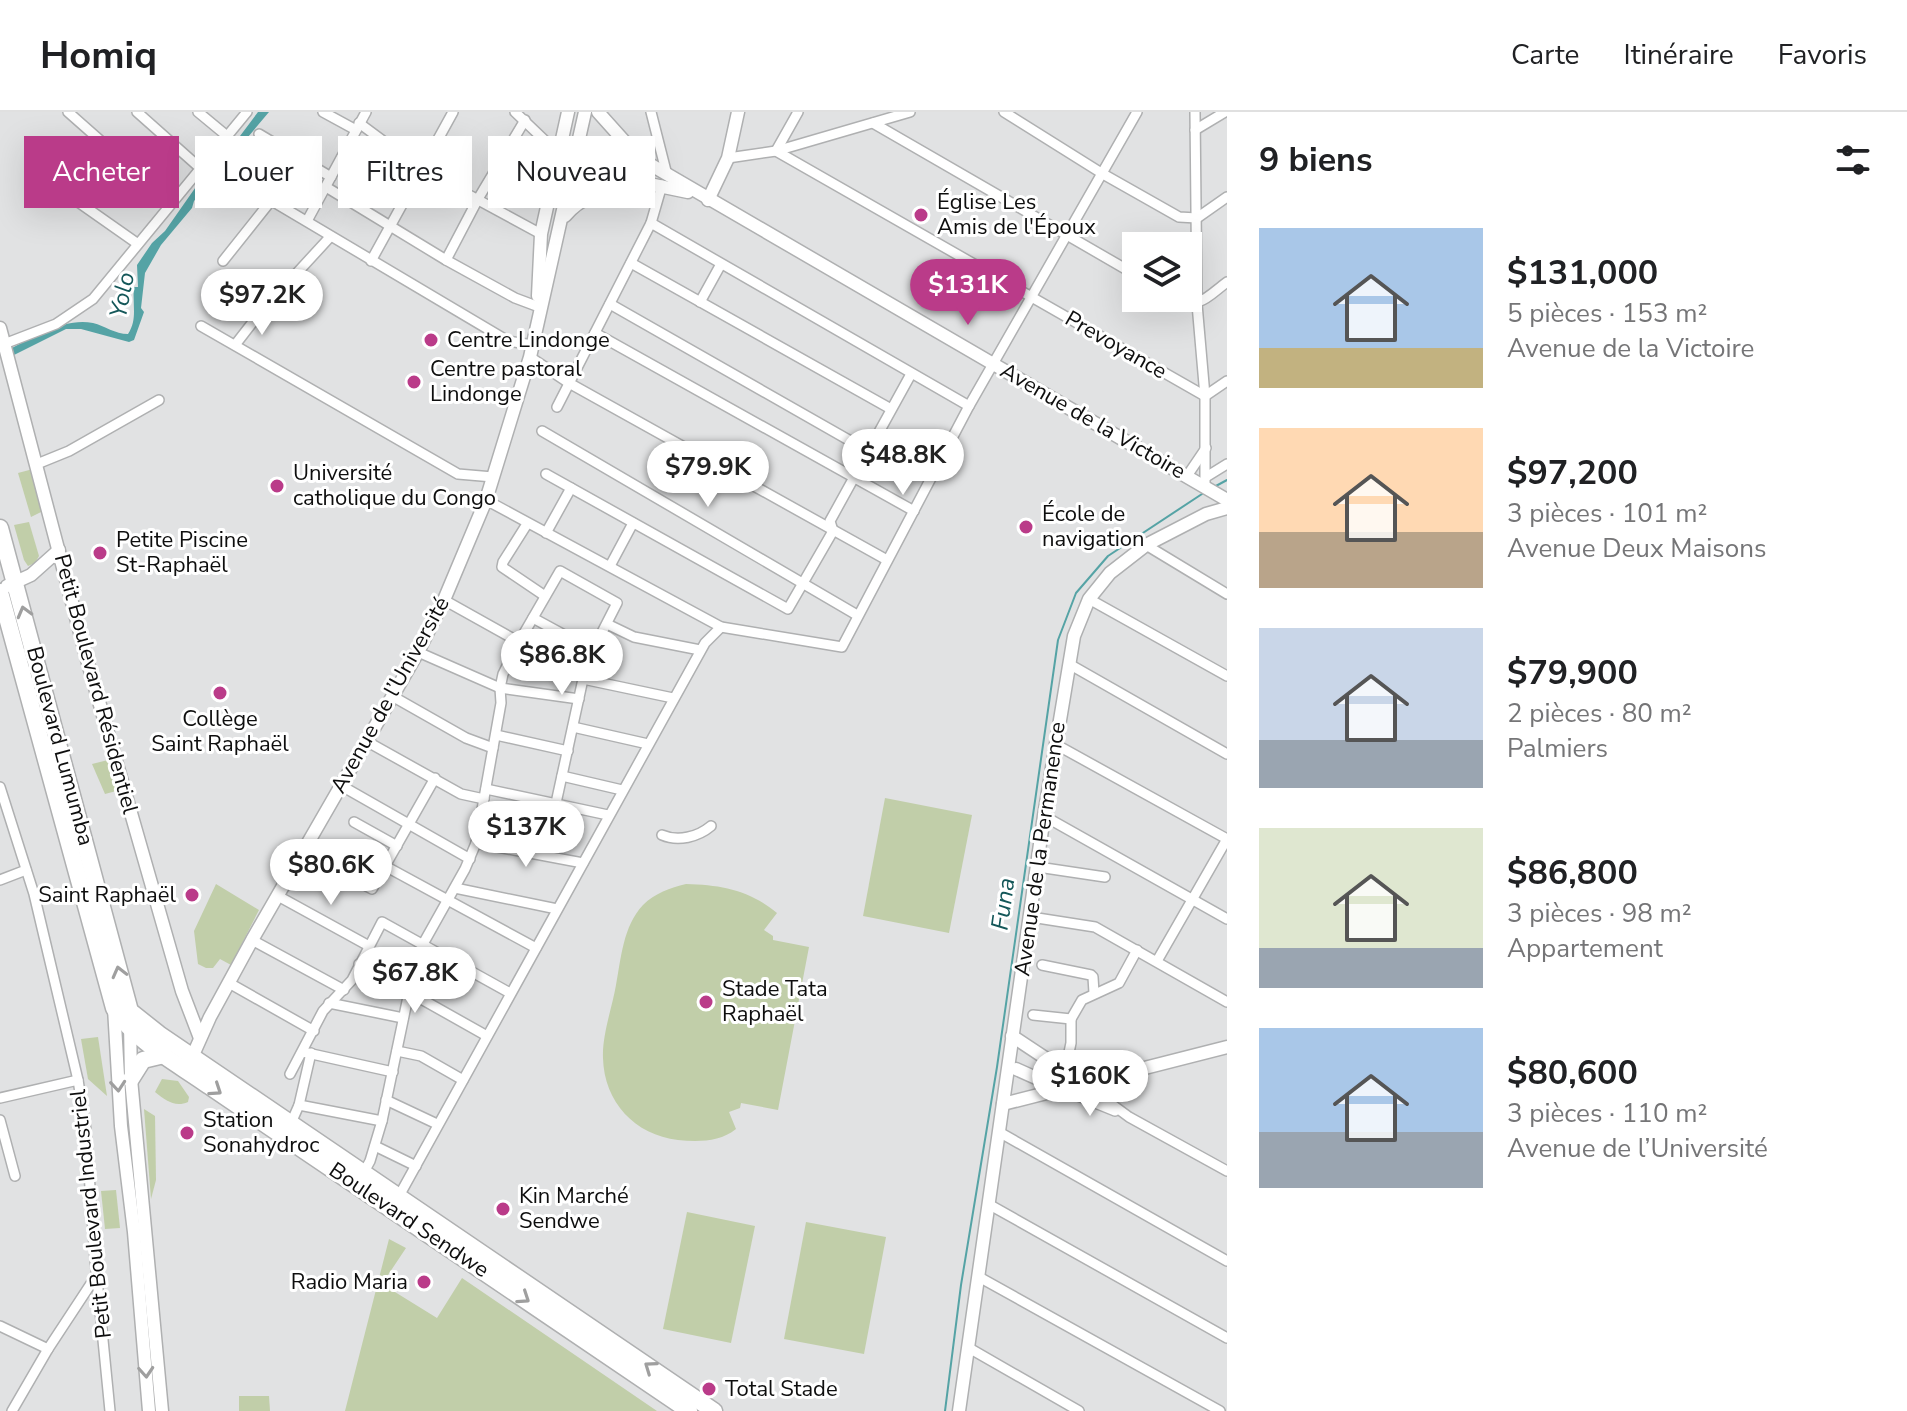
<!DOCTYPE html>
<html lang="fr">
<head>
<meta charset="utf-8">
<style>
  :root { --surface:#fff; --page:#f6f6f6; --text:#202124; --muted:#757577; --line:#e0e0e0; --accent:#ba3b89 }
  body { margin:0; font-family:"Nunito Sans",sans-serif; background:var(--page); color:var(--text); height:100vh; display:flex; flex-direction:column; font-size:30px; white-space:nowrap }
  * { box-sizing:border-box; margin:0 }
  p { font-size:26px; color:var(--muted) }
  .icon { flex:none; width:44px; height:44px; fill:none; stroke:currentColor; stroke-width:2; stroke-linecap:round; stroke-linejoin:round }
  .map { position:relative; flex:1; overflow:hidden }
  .side { display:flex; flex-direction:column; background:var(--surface); width:680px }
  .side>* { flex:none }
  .top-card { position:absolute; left:24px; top:24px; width:760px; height:72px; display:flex; gap:16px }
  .tools { position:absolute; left:1122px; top:120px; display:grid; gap:16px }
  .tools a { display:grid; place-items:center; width:80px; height:80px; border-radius:0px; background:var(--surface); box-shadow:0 8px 32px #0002; font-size:40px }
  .price { position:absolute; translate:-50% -68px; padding:0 18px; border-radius:28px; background:#fff; color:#222; font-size:26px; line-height:52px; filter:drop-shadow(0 2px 4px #0008) }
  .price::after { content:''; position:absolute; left:50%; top:48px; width:24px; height:18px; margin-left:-12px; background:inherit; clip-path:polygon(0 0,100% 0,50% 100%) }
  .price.on { background:var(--accent); color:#fff }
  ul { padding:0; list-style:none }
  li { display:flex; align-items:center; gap:24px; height:200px; padding:0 32px }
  li span { display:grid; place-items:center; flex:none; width:224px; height:160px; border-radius:0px; color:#555 }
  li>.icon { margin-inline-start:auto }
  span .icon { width:96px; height:96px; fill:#fffc; stroke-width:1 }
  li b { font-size:34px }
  h2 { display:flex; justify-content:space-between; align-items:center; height:96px; padding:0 32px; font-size:34px }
  .tag { padding:0 28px; border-radius:0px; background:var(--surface); box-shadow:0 8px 32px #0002; font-size:28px; line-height:72px }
  .tag.on { background:var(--accent); color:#fff }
  header { display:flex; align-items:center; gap:48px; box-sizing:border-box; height:112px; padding:0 40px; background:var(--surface); border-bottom:2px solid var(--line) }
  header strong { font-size:38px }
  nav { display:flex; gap:44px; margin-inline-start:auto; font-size:28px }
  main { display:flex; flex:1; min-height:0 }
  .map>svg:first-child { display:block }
  .green { fill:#c1cea9 }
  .water { fill:#55a3a5 }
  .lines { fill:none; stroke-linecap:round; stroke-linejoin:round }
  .stream { stroke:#55a3a5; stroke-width:2 }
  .street-casing { stroke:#afb0b1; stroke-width:12 }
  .secondary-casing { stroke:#afb0b1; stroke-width:15 }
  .highway-casing { stroke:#afb0b1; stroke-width:19 }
  .street { stroke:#fff; stroke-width:9 }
  .secondary { stroke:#fff; stroke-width:12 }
  .highway { stroke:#fff; stroke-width:16 }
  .oneway { stroke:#9f9f9f }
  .poi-dot { fill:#ba3b89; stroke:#fff; stroke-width:3 }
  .labels { text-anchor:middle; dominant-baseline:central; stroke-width:6; stroke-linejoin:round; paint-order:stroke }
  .poi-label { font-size:22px; fill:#0e0e0e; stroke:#fff; text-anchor:start }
  .street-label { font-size:22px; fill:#0e0e0e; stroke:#fff }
  .water-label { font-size:24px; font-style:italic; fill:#145759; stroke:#fff }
</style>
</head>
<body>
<header>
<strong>Homiq</strong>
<nav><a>Carte</a><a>Itinéraire</a><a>Favoris</a></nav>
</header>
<main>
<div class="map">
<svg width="1227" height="1299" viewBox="0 0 1227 1299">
  <rect width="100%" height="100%" fill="#e1e2e3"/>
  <g class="green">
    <polygon points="33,357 43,399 31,405 18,361"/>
    <polygon points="29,410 39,444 35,451 28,454 24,448 14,413"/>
    <polygon points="112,647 120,678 105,682 92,652"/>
    <polygon points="885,686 972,703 949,821 863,804"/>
    <polygon points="216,772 259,798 231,853 220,847 213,856 206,856 198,852 194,819"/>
    <path d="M686 772C722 773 749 778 777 801L764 818 773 824V828L809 835 778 998 741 991 740 996 729 1000 736 1017C720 1030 698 1030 678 1028 635 1023 604 990 603 946 602 923 612 896 616 873 621 847 623 814 643 793 655 781 670 776 686 772Z"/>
    <polygon points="98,925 107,984 88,967 81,927"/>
    <path d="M162 967 178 969 189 985 188 990C175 996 165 988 155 980Z"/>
    <polygon points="144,997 155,1004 156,1068 151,1087"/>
    <polygon points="116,1078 120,1116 105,1117 101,1079"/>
    <polygon points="687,1100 755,1114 731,1231 663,1217"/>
    <polygon points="806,1110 886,1125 864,1242 784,1227"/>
    <polygon points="389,1127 406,1136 382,1172 437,1206 462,1166 657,1299 345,1299"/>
    <polygon points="239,1284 269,1284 270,1299 239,1299"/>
  </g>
  <path class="water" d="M258 0H269L194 89 192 96 161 133 145 161 141 196 144 200 134 228 129 230 81 217H66L14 243 12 236C38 223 64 206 93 211 105 214 115 222 128 222 138 207 132 192 134 175H138L137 153 152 131 165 119 200 69 231 36Z"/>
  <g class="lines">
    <g class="stream">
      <polyline points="1214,375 1227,368"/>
      <polyline points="945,1299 961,1173 997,955 1058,528 1076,481 1108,444 1205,380"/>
    </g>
    <defs>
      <g id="street">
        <polyline points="68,0 171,91"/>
        <polyline points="137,0 200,56"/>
        <polyline points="198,0 227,24"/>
        <polyline points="323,0 356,18"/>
        <polyline points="515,0 559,42"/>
        <polyline points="651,0 667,63"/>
        <polyline points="798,0 776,39 1205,284 1227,269"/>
        <polyline points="1004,0 1103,62 1179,105 1197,106 1227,85"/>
        <polyline points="1195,0 1197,192 1205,284 1205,374"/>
        <polyline points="359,11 421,57 541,122"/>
        <polyline points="873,11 1136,163"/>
        <polyline points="1195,18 1225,0"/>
        <polyline points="259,22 331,65"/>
        <polyline points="342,45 409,79"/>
        <polyline points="728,46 776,39 910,0"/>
        <polyline points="43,56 54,73 138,132"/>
        <polyline points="225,61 508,229 532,233"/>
        <polyline points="326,75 446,148 515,186 539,195"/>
        <polyline points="307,109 366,0"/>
        <polyline points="651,111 969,294"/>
        <polyline points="446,148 478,87 525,8"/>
        <polyline points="223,149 270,90"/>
        <polyline points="371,149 453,0"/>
        <polyline points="631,151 891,297"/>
        <polyline points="296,162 330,125"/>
        <path d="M1176 186C1200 198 1208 184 1227 170"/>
        <polyline points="700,190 721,152"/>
        <polyline points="610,192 868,339"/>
        <polyline points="201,214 458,362 493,365"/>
        <polyline points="595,221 914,399"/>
        <polyline points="4,232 56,212 93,187 247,0"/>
        <polyline points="235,233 263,197"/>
        <polyline points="530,245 569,271 887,448"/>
        <polyline points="557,295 651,111 662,73"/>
        <polyline points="542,319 857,503"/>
        <polyline points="37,352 69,339 159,288"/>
        <polyline points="546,362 788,497 833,419 830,409 911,262"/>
        <polyline points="1187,364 1206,336"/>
        <polyline points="1206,365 1227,352"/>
        <polyline points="486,388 721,515 842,535 969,294 1137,0"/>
        <polyline points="527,412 503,450 502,455 545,484"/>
        <polyline points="546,421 571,376"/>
        <polyline points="1146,433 1227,482"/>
        <polyline points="610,454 633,411"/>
        <polyline points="1089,487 1227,564"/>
        <polyline points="444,488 519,530"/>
        <polyline points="533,506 579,531"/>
        <polyline points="607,512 634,525 700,538"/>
        <polyline points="523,523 593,538"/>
        <polyline points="418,540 500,576 579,587"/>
        <polyline points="1069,552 1227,642"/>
        <polyline points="583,567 673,586"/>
        <polyline points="392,584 466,626 493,636"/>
        <polyline points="573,615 648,632"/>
        <polyline points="496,623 568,639"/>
        <polyline points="366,629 461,682 484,687"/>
        <polyline points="1055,632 1227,727"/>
        <polyline points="562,664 622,678"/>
        <polyline points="340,673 470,747"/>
        <polyline points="0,675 34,782 78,968 86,1018 95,1147 110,1299"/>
        <polyline points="486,677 608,703"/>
        <polyline points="1044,704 1227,807"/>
        <polyline points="354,710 397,734"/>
        <path d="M662 723C678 730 698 725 711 714"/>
        <polyline points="476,731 583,751"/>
        <polyline points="303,740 372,777 435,666"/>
        <polyline points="385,754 536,836"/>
        <polyline points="1038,755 1105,765"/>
        <polyline points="0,768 26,758"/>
        <polyline points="455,776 557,797"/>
        <polyline points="278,784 369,834"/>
        <polyline points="1031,805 1095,815 1227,890"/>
        <polyline points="252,828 344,878"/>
        <polyline points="1157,849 1227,727"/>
        <polyline points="359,852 487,924"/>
        <polyline points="1042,853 1091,863 1093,865 1094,881"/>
        <polyline points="229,871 314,919"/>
        <polyline points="329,891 403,906"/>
        <polyline points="1033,903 1071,907 1082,888 1119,871 1137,838"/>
        <polyline points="397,939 421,944 463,968"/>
        <polyline points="303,940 393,960"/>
        <polyline points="1065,959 1071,931 1071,907"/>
        <polyline points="290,962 323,899 352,868 382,810 510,881"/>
        <polyline points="1083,971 1129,1005 1227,1059"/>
        <polyline points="1063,978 1115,999"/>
        <polyline points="0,986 78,968"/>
        <polyline points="386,988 437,1012"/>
        <polyline points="299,993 382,1009"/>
        <polyline points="0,1008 15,1064"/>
        <polyline points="291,1011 299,993 311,941"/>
        <polyline points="999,1020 1227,1149"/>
        <polyline points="375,1034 416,1054"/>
        <polyline points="364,1060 370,1049 382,1009 409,880 423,832 465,757 476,731 501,591 500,576 503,562 519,530 560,459 617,491 593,538 583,567 556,691"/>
        <polyline points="399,1084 705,531 721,515"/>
        <polyline points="990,1093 1227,1226"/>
        <polyline points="979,1165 1220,1299"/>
        <polyline points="0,1214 48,1237"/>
        <polyline points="969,1236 1079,1299"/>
        <polyline points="12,1299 48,1237 96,1164"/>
      </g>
      <g id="secondary">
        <polyline points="598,0 633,39 646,50 1227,388"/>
        <polyline points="570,52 596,61 688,80"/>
        <polyline points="708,88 728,46 738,0"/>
        <path d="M565 104C584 81 610 78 637 70"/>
        <polyline points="538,184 541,122 568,0"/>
        <polyline points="0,216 88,551 182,879 200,926"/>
        <polyline points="7,474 31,463 59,438"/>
        <polyline points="114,896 121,1014 134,1120 149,1299"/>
        <polyline points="130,912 131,967 162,1299"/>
        <polyline points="1012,924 1083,971"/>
        <polyline points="189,952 210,905 252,828 418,540 444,488 486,388 530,245 585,0"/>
        <polyline points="1016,957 1063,978"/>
        <polyline points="1003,992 1227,935"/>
        <polyline points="959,1299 1044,704 1074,524 1089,487 1110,461 1146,433 1206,402 1227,396"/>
      </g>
      <g id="highway">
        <polyline points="0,416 130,899 159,922 714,1299"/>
        <path d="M0 480 114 896C135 930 177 951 209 974L689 1299"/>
        <polyline points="131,967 143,948 164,943"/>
      </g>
    </defs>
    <use href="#street" class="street-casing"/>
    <use href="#secondary" class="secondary-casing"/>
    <use href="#highway" class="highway-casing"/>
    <use href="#street" class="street"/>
    <use href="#secondary" class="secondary"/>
    <use href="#highway" class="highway"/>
  </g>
  <defs><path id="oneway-chevron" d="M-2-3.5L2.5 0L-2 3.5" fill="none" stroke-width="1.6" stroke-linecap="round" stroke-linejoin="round" transform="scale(2)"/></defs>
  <g class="oneway">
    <use href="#oneway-chevron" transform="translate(24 500) rotate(-105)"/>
    <use href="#oneway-chevron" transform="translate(119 860) rotate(-104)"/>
    <use href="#oneway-chevron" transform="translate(118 974) rotate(85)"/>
    <use href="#oneway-chevron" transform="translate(216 978) rotate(34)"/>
    <use href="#oneway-chevron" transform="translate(524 1186) rotate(34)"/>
    <use href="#oneway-chevron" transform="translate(650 1255) rotate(-145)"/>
    <use href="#oneway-chevron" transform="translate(146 1260) rotate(86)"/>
  </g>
  <g class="poi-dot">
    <circle cx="921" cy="103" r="8"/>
    <circle cx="431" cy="228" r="8"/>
    <circle cx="414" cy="270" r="8"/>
    <circle cx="277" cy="374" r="8"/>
    <circle cx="1026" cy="415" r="8"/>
    <circle cx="100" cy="441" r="8"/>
    <circle cx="220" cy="581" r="8"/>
    <circle cx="192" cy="783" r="8"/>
    <circle cx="706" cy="890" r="8"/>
    <circle cx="187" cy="1021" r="8"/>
    <circle cx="503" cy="1097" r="8"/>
    <circle cx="424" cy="1170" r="8"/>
    <circle cx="709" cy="1277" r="8"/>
  </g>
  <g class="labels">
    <g class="poi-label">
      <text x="937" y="90">Église Les<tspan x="937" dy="25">Amis de l'Époux</tspan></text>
      <text x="447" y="228">Centre Lindonge</text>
      <text x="430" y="257">Centre pastoral<tspan x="430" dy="25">Lindonge</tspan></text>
      <text x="293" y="361">Université<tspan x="293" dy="25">catholique du Congo</tspan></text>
      <text x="1042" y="402">École de<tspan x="1042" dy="25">navigation</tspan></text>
      <text x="116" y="428">Petite Piscine<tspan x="116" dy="25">St-Raphaël</tspan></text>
      <text x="220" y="607" text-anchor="middle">Collège<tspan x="220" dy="25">Saint Raphaël</tspan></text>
      <text x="176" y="783" text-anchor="end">Saint Raphaël</text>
      <text x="722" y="877">Stade Tata<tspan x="722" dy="25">Raphaël</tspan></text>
      <text x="203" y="1008">Station<tspan x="203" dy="25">Sonahydroc</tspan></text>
      <text x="519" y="1084">Kin Marché<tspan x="519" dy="25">Sendwe</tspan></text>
      <text x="408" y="1170" text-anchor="end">Radio Maria</text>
      <text x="725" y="1277">Total Stade</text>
    </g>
    <g class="street-label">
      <text transform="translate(1116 233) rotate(30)">Prevoyance</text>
      <text transform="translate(1093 309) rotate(30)">Avenue de la Victoire</text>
      <text transform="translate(96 572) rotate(75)">Petit Boulevard Résidentiel</text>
      <text transform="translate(390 583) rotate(-61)">Avenue de l’Université</text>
      <text transform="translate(60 634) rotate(75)">Boulevard Lumumba</text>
      <text transform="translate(1040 737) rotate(-82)">Avenue de la Permanence</text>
      <text transform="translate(91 1102) rotate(-96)">Petit Boulevard Industriel</text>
      <text transform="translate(409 1108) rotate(34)">Boulevard Sendwe</text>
    </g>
    <g class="water-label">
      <text transform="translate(122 183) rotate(-79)">Yolo</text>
      <text transform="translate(1003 792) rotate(-82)">Funa</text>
    </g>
  </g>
</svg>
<div class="tools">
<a><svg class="icon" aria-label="layers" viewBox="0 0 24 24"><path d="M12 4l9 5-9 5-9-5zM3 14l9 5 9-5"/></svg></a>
</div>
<b class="price on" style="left:968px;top:215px">$131K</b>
<b class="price" style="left:262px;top:225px">$97.2K</b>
<b class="price" style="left:903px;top:385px">$48.8K</b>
<b class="price" style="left:708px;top:397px">$79.9K</b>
<b class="price" style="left:562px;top:585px">$86.8K</b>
<b class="price" style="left:526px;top:757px">$137K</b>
<b class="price" style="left:331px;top:795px">$80.6K</b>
<b class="price" style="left:415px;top:903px">$67.8K</b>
<b class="price" style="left:1090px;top:1006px">$160K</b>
<div class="top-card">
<a class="tag on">Acheter</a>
<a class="tag">Louer</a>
<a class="tag">Filtres</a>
<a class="tag">Nouveau</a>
</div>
</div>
<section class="side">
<h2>9 biens<svg class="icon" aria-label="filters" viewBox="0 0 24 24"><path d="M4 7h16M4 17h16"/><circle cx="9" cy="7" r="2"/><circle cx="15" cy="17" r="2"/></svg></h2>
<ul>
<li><span style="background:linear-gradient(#a9c7e8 75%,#c2b280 0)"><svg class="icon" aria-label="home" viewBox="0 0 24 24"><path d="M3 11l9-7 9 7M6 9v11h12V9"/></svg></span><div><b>$131,000</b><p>5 pièces · 153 m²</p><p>Avenue de la Victoire</p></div></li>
<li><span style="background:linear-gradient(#ffd9b3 65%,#b9a48a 0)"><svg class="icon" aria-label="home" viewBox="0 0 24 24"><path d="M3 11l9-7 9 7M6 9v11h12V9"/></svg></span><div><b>$97,200</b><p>3 pièces · 101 m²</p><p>Avenue Deux Maisons</p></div></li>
<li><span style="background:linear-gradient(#c9d6e8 70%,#9aa5b1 0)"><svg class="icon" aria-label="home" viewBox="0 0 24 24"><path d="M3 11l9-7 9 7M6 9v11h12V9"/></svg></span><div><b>$79,900</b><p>2 pièces · 80 m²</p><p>Palmiers</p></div></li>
<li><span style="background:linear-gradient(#dfe7d0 75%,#9aa5b1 0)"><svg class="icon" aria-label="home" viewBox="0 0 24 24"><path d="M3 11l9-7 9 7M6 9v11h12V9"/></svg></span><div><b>$86,800</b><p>3 pièces · 98 m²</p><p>Appartement</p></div></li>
<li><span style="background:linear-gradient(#a9c7e8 65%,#9aa5b1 0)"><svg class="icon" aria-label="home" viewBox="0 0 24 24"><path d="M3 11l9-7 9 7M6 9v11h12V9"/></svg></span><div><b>$80,600</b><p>3 pièces · 110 m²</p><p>Avenue de l’Université</p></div></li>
</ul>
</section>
</main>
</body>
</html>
